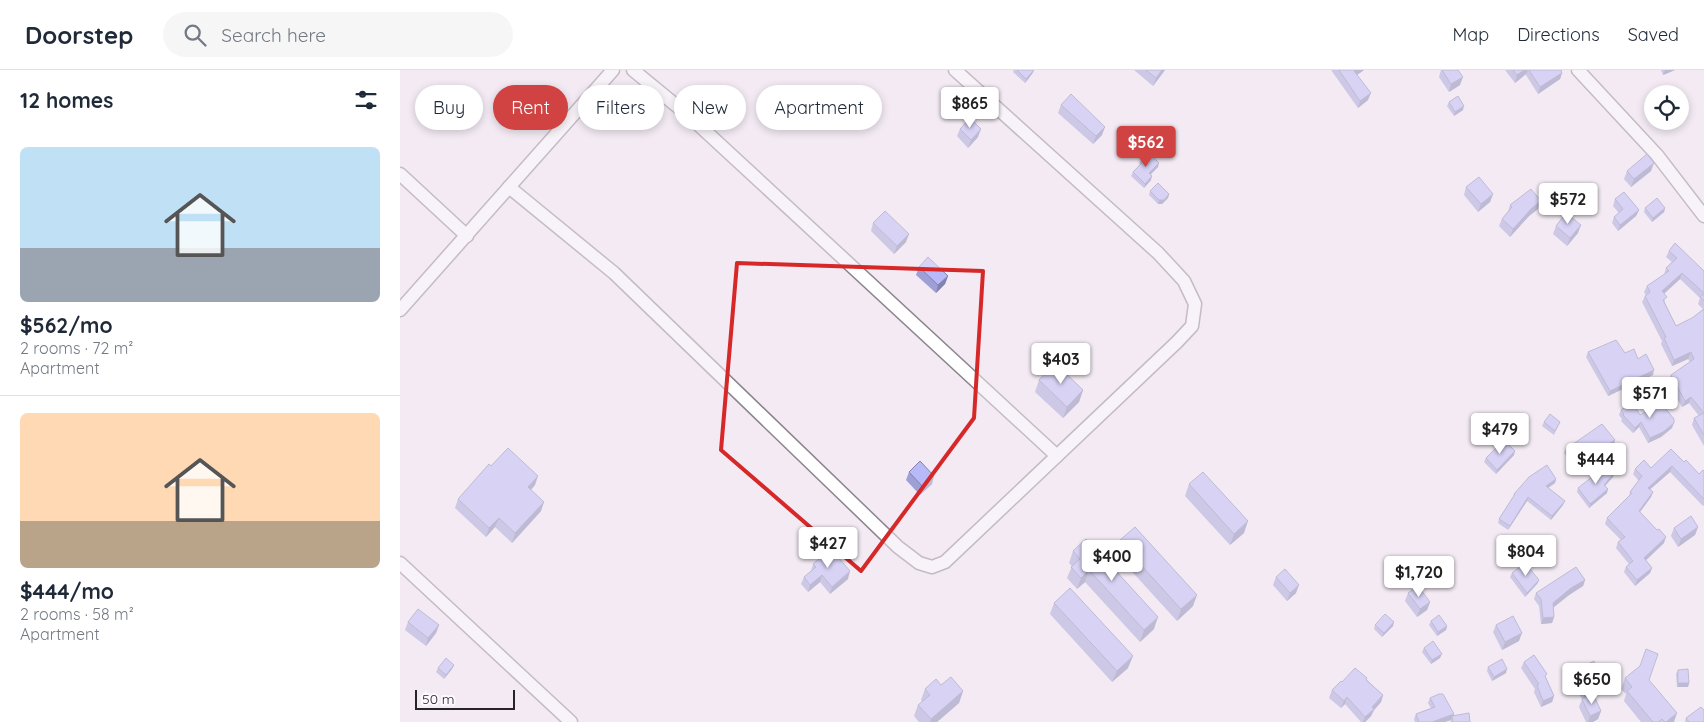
<!DOCTYPE html>
<html lang="en">
<head>
<meta charset="utf-8">
<style>
  :root { --surface:#fff; --page:#f6f6f7; --text:#1f2937; --muted:#747a83; --line:#e0e1e3; --accent:#d14242 }
  body { margin:0; font-family:Quicksand,sans-serif; background:var(--page); color:var(--text); height:100vh; display:flex; flex-direction:column; font-size:19px; white-space:nowrap }
  * { box-sizing:border-box; margin:0 }
  p { font-size:16px; color:var(--muted) }
  .icon { flex:none; width:28px; height:28px; fill:none; stroke:currentColor; stroke-width:2; stroke-linecap:round; stroke-linejoin:round }
  .map { position:relative; flex:1; overflow:hidden }
  .side { display:flex; flex-direction:column; background:var(--surface); width:400px }
  .side>* { flex:none }
  .top-card { position:absolute; left:15px; top:15px; width:475px; height:45px; display:flex; gap:10px }
  .controls { position:absolute; left:1244px; top:15px; display:grid; gap:10px }
  .controls a { display:grid; place-items:center; width:45px; height:45px; border-radius:50%; background:var(--surface); box-shadow:0 2px 8px #0003; font-size:25px }
  .scale { position:absolute; left:15px; bottom:12px; width:100px; box-sizing:border-box; padding-left:5px; border:2px solid #272427; border-top:0; font-size:14px; line-height:18px; white-space:nowrap; color:#272427; -webkit-text-stroke:4px #fef9fe; paint-order:stroke }
  .price { position:absolute; translate:-50% -42px; padding:0 11px; border-radius:5px; background:#fff; color:#222; font-size:16px; line-height:32px; filter:drop-shadow(0 1px 2px #0008) }
  .price::after { content:''; position:absolute; left:50%; top:30px; width:15px; height:11px; margin-left:-8px; background:inherit; clip-path:polygon(0 0,100% 0,50% 100%) }
  .price.on { background:var(--accent); color:#fff }
  ul { padding:0; list-style:none }
  li { display:grid; align-content:center; gap:10px; height:265px; padding:0 20px }
  li+li { border-top:1px solid var(--line) }
  li span { display:grid; place-items:center; height:155px; border-radius:8px; color:#555 }
  li>.icon { margin-inline-start:auto }
  span .icon { width:90px; height:90px; fill:#fffc; stroke-width:1 }
  li b { font-size:21px }
  h2 { display:flex; justify-content:space-between; align-items:center; height:60px; padding:0 20px; font-size:21px }
  .tag { padding:0 18px; border-radius:22px; background:var(--surface); box-shadow:0 2px 8px #0003; font-size:18px; line-height:45px }
  .tag.on { background:var(--accent); color:#fff }
  header { display:flex; align-items:center; gap:30px; box-sizing:border-box; height:70px; padding:0 25px; background:var(--surface); border-bottom:1px solid var(--line) }
  header strong { font-size:24px }
  nav { display:flex; gap:28px; margin-inline-start:auto; font-size:18px }
  .search { width:350px; height:45px; background:var(--page); display:flex; align-items:center; gap:12px; box-sizing:border-box; padding:0 18px; border-radius:28px; color:var(--muted); font-size:19px }
  main { display:flex; flex:1; min-height:0 }
  .map>svg:first-child { display:block }
  .lines { fill:none; stroke-linecap:round; stroke-linejoin:round }
  .street-casing { stroke:#8d858d; stroke-width:15 }
  .street { stroke:#fff; stroke-width:12 }
  .wall { fill:#9e9fd5; fill-rule:evenodd }
  .shaded-wall { fill:#8182ae }
  .building { fill:#b8b9f8; stroke:#8182ae }
  .marked { fill:none; stroke:#d62828; stroke-width:4; stroke-linejoin:round }
</style>
</head>
<body>
<header>
<strong>Doorstep</strong>
<div class="search"><svg class="icon" aria-label="search" viewBox="0 0 24 24"><circle cx="10" cy="10" r="6"/><path d="M15 15l6 6"/></svg>Search here</div>
<nav><a>Map</a><a>Directions</a><a>Saved</a></nav>
</header>
<main>
<section class="side">
<h2>12 homes<svg class="icon" aria-label="filters" viewBox="0 0 24 24"><path d="M4 7h16M4 17h16"/><circle cx="9" cy="7" r="2"/><circle cx="15" cy="17" r="2"/></svg></h2>
<ul>
<li><span style="background:linear-gradient(#bfe0f5 65%,#9aa5b1 0)"><svg class="icon" aria-label="home" viewBox="0 0 24 24"><path d="M3 11l9-7 9 7M6 9v11h12V9"/></svg></span><div><b>$562/mo</b><p>2 rooms · 72 m²</p><p>Apartment</p></div></li>
<li><span style="background:linear-gradient(#ffd9b3 70%,#b9a48a 0)"><svg class="icon" aria-label="home" viewBox="0 0 24 24"><path d="M3 11l9-7 9 7M6 9v11h12V9"/></svg></span><div><b>$444/mo</b><p>2 rooms · 58 m²</p><p>Apartment</p></div></li>
</ul>
</section>
<div class="map">
<svg width="1304" height="652" viewBox="0 0 1304 652">
  <rect width="100%" height="100%" fill="#f3eaf3"/>
  <g class="lines">
    <defs>
      <g id="street">
        <polyline points="233,0 289,46 657,386"/>
        <polyline points="1178,0 1257,85 1304,146"/>
        <polyline points="0,104 67,166"/>
        <polyline points="109,117 214,203 498,477 519,493 532,497 545,492 777,272 792,256 795,234 784,211 758,183 555,0"/>
        <polyline points="0,240 213,0"/>
        <polyline points="0,493 171,652"/>
      </g>
    </defs>
    <use href="#street" class="street-casing"/>
    <use href="#street" class="street"/>
  </g>
  <g class="wall">
    <polygon points="614,0 634,0 632,4 625,13 613,2"/>
    <polygon points="734,0 765,0 753,16"/>
    <polygon points="931,0 964,0 957,5 968,30 958,38"/>
    <polygon points="1041,0 1058,0 1060,15 1049,22 1039,7"/>
    <polygon points="1105,0 1161,0 1162,3 1160,9 1138,24 1126,5 1126,4 1115,13"/>
    <polygon points="1261,0 1275,0 1263,5"/>
    <polygon points="1049,32 1063,40 1054,46 1047,36"/>
    <polygon points="661,35 702,65 693,74 658,43"/>
    <polygon points="560,59 578,67 568,78 557,66"/>
    <polygon points="741,90 758,97 750,105 751,110 744,118 731,106 733,102 740,94 739,94"/>
    <polygon points="1227,101 1251,101 1231,117 1224,109"/>
    <polygon points="1066,117 1093,124 1090,132 1078,142 1064,125"/>
    <polygon points="750,121 769,124 768,128 762,134 758,134 749,125"/>
    <polygon points="1215,129 1239,140 1236,146 1218,161 1212,153 1214,147 1219,143 1213,136"/>
    <polygon points="1141,131 1138,139 1129,146 1110,167 1099,156 1102,149 1108,142 1110,135"/>
    <polygon points="1245,138 1265,138 1264,142 1252,152 1244,142"/>
    <polygon points="473,153 506,172 494,184 471,161"/>
    <polygon points="1156,156 1178,163 1167,176 1153,164"/>
    <path d="M1269 181 1304 201V376L1292 355 1294 348 1299 346 1289 333 1282 337 1268 312 1271 305 1290 292 1288 289 1272 296 1261 274 1262 271 1242 232 1245 226 1246 225 1244 222 1247 216 1264 205 1266 198 1272 192 1266 187ZM1280 209 1300 228 1298 234 1303 239 1292 248 1276 256 1265 233 1264 224Z"/>
    <polygon points="519,197 548,206 545,214 536,223 516,205"/>
    <polygon points="1188,282 1225,283 1238,289 1253,305 1208,326 1186,287"/>
    <polygon points="639,310 683,320 679,332 663,348 635,322"/>
    <polygon points="1221,340 1240,345 1272,358 1261,367 1248,373 1239,357 1233,363 1221,351 1222,349 1219,345"/>
    <polygon points="1144,352 1160,352 1154,365 1142,356"/>
    <polygon points="1079,353 1097,358 1108,369 1105,371 1114,385 1096,404 1084,392 1086,388 1100,373 1095,377 1078,357"/>
    <polygon points="1214,374 1177,398 1164,383 1166,379"/>
    <polygon points="1284,392 1299,404 1304,401 1304,435 1303,436 1270,402 1250,419 1253,422 1251,427 1240,442 1264,473 1246,490 1252,498 1250,503 1235,516 1224,502 1226,497 1229,494 1216,478 1218,472 1221,470 1205,454 1207,448 1229,427 1230,422 1239,411 1233,404 1235,399 1251,398"/>
    <polygon points="91,396 135,415 131,420 141,441 112,473 95,457 86,467 55,438 58,429"/>
    <polygon points="509,402 532,414 520,425 506,410"/>
    <polygon points="1214,403 1213,407 1205,416 1207,423 1189,438 1177,422 1178,418"/>
    <polygon points="1156,409 1155,413 1148,418 1163,435 1151,450 1127,431 1108,460 1098,453 1099,449 1113,428 1114,424"/>
    <polygon points="789,414 844,463 830,475 785,426"/>
    <polygon points="1298,457 1295,465 1278,477 1271,466 1274,458"/>
    <polygon points="719,471 793,536 777,551 715,483"/>
    <polygon points="673,481 707,492 754,559 740,572 685,512 677,519 667,508 672,496 669,493"/>
    <polygon points="413,494 448,509 430,524 420,512 408,522 401,514 404,507 411,501"/>
    <polygon points="1112,503 1139,510 1137,514 1125,527 1110,507"/>
    <polygon points="876,507 896,523 887,531 873,515"/>
    <polygon points="1185,510 1183,516 1169,525 1153,538 1154,547 1152,553 1141,554 1139,536 1134,529 1136,523"/>
    <polygon points="1008,523 1030,532 1027,540 1017,547 1005,531"/>
    <polygon points="654,533 728,598 712,612 650,544"/>
    <polygon points="1031,551 1047,556 1046,560 1037,566 1029,555"/>
    <polygon points="8,552 39,555 36,563 26,576 5,560"/>
    <polygon points="975,555 993,556 982,567 974,559"/>
    <polygon points="1096,555 1119,571 1102,580 1093,562"/>
    <polygon points="1024,578 1040,588 1031,594 1022,582"/>
    <polygon points="1124,592 1146,608 1154,626 1152,632 1141,637 1134,622 1135,619 1121,598"/>
    <polygon points="54,595 52,599 44,609 36,602 38,598"/>
    <polygon points="1088,597 1106,603 1092,611 1087,601"/>
    <polygon points="1278,600 1289,613 1288,617 1277,617 1276,604"/>
    <polygon points="1174,601 1201,621 1193,625 1201,641 1198,649 1193,652 1186,652 1179,637 1182,629 1171,609"/>
    <polygon points="1225,608 1249,610 1274,652 1241,652 1224,631 1226,624 1221,619"/>
    <polygon points="967,610 983,625 981,632 974,640 971,646 965,652 961,652 945,634 941,638 929,628 932,620 942,612"/>
    <polygon points="541,615 563,621 559,633 537,652 519,652 514,646 518,635 522,632 521,630 525,619"/>
    <polygon points="1030,628 1054,644 1054,645 1070,652 1050,652 1051,650 1045,652 1015,652 1014,649 1016,644 1031,638 1028,633"/>
    <polygon points="1286,648 1304,652 1285,652"/>
  </g>
  <g class="shaded-wall">
    <polygon points="634,0 632,4 625,13 626,9"/>
    <polygon points="762,0 765,0 753,16 756,8"/>
    <polygon points="956,0 964,0 951,9 954,1"/>
    <polygon points="1124,0 1128,0 1126,4 1115,13 1117,5"/>
    <polygon points="1265,0 1275,0 1263,5"/>
    <polygon points="1162,3 1160,9 1138,24 1140,17"/>
    <polygon points="1063,7 1060,15 1049,22 1051,14"/>
    <polygon points="971,23 968,30 958,38 960,31"/>
    <polygon points="1064,36 1063,40 1054,46 1055,42"/>
    <polygon points="705,57 702,65 693,74 696,66"/>
    <polygon points="581,59 578,67 568,78 571,70"/>
    <polygon points="759,93 758,97 748,107 749,103"/>
    <polygon points="1254,93 1251,101 1231,117 1234,109"/>
    <polygon points="752,106 751,110 744,118 745,114"/>
    <polygon points="769,124 768,128 762,134 758,134 759,130"/>
    <polygon points="1093,124 1090,132 1078,142 1081,134"/>
    <polygon points="1141,131 1138,139 1129,146 1110,167 1113,159 1132,138"/>
    <polygon points="1265,138 1264,142 1252,152 1253,148"/>
    <polygon points="1239,140 1236,146 1218,161 1220,155"/>
    <polygon points="1181,155 1178,163 1167,176 1170,168"/>
    <polygon points="509,164 506,172 494,184 497,176"/>
    <polygon points="1282,203 1280,209 1260,227 1262,221"/>
    <polygon points="548,206 545,214 536,223 538,215"/>
    <polygon points="1291,282 1288,289 1272,296 1274,290"/>
    <polygon points="1254,300 1253,305 1208,326 1210,321"/>
    <polygon points="683,320 679,332 663,348 667,337"/>
    <polygon points="1291,327 1289,333 1282,337 1285,331"/>
    <polygon points="1241,352 1239,357 1233,363 1235,358"/>
    <polygon points="1274,353 1272,358 1261,367 1248,373 1250,368"/>
    <polygon points="1109,365 1108,369 1095,377 1097,373"/>
    <polygon points="1215,370 1214,374 1177,398 1178,394"/>
    <polygon points="1115,381 1114,385 1096,404 1097,400"/>
    <polygon points="1272,396 1270,402 1246,423 1248,418"/>
    <polygon points="1214,403 1213,407 1202,419 1204,415"/>
    <polygon points="138,406 135,415 125,426 128,417"/>
    <polygon points="534,406 532,414 520,425 523,417"/>
    <polygon points="1156,409 1155,413 1145,420 1146,416"/>
    <polygon points="1208,419 1207,423 1189,438 1190,434"/>
    <polygon points="1253,422 1251,427 1237,446 1239,441"/>
    <polygon points="1128,427 1127,431 1108,460 1110,456"/>
    <polygon points="1165,431 1163,435 1151,450 1152,446"/>
    <polygon points="144,432 141,441 112,473 115,463"/>
    <polygon points="99,448 95,457 86,467 89,458"/>
    <polygon points="848,451 844,463 830,475 834,464"/>
    <polygon points="1298,457 1295,465 1278,477 1281,469"/>
    <polygon points="1266,467 1264,473 1242,494 1244,488"/>
    <polygon points="710,484 706,496 705,489"/>
    <polygon points="1252,498 1250,503 1235,516 1237,510"/>
    <polygon points="689,500 685,512 677,519 681,508"/>
    <polygon points="450,501 448,509 430,524 432,517"/>
    <polygon points="422,505 420,512 408,522 410,515"/>
    <polygon points="1139,510 1137,514 1125,527 1127,523"/>
    <polygon points="1185,510 1183,516 1169,525 1150,540 1153,533 1171,518"/>
    <polygon points="899,515 896,523 887,531 890,523"/>
    <polygon points="797,525 793,536 777,551 781,539"/>
    <polygon points="1030,532 1027,540 1017,547 1020,539"/>
    <polygon points="758,547 754,559 740,572 744,560"/>
    <polygon points="1154,547 1152,553 1141,554 1143,548"/>
    <polygon points="994,552 993,556 982,567 984,563"/>
    <polygon points="39,555 36,563 26,576 28,568"/>
    <polygon points="1047,556 1046,560 1037,566 1038,562"/>
    <polygon points="1122,563 1119,571 1102,580 1105,572"/>
    <polygon points="1042,584 1040,588 1031,594 1032,590"/>
    <polygon points="733,586 728,598 712,612 717,601"/>
    <polygon points="54,595 52,599 44,609 46,605"/>
    <polygon points="1107,599 1106,603 1092,611 1094,607"/>
    <polygon points="1204,613 1201,621 1183,630 1185,622"/>
    <polygon points="1278,613 1289,613 1288,617 1277,617"/>
    <polygon points="563,621 559,633 537,652 530,652 531,649"/>
    <polygon points="983,625 981,632 974,640 971,646 965,652 963,652 965,647 972,637"/>
    <polygon points="1154,626 1152,632 1141,637 1143,631"/>
    <polygon points="947,627 945,634 941,638 944,631"/>
    <polygon points="1201,641 1198,649 1193,652 1188,652 1190,646"/>
    <polygon points="1277,643 1274,652 1266,652"/>
    <polygon points="1054,644 1053,649 1052,646 1051,650 1045,652 1032,652"/>
  </g>
  <g class="building">
    <polygon points="617,0 634,0 626,9"/>
    <polygon points="746,0 762,0 756,8"/>
    <polygon points="939,0 956,0 954,1 971,23 960,31"/>
    <polygon points="1042,0 1058,0 1063,7 1051,14"/>
    <polygon points="1113,0 1124,0 1117,5"/>
    <polygon points="1129,0 1161,0 1162,3 1140,17"/>
    <polygon points="671,24 705,57 696,66 661,35"/>
    <polygon points="1058,26 1064,36 1055,42 1049,32"/>
    <polygon points="570,48 581,59 571,70 560,59"/>
    <polygon points="748,82 759,93 749,103 752,106 745,114 733,102 743,92 741,90"/>
    <polygon points="1247,84 1254,93 1234,109 1227,101"/>
    <polygon points="1079,107 1093,124 1081,134 1066,117"/>
    <polygon points="758,113 769,124 764,130 759,130 750,121"/>
    <polygon points="1131,119 1141,131 1132,138 1113,159 1102,149 1112,137 1110,135"/>
    <polygon points="1224,122 1239,140 1220,155 1214,147 1223,139 1215,129"/>
    <polygon points="1257,128 1265,138 1253,148 1245,138"/>
    <polygon points="485,141 509,164 497,176 473,153"/>
    <polygon points="1166,143 1181,155 1170,168 1156,156"/>
    <polygon points="1275,173 1304,201 1304,223 1282,203 1262,221 1267,227 1263,230 1276,256 1292,248 1304,239 1304,365 1294,348 1304,343 1291,327 1285,331 1271,305 1294,289 1291,282 1274,290 1264,268 1266,267 1245,226 1250,222 1247,216 1269,201 1266,198 1277,188 1269,181"/>
    <polygon points="528,187 548,206 538,215 519,197"/>
    <polygon points="1304,224 1304,231 1300,227"/>
    <polygon points="1216,270 1225,283 1234,279 1238,289 1246,284 1254,300 1210,321 1188,282"/>
    <polygon points="655,293 683,320 667,337 639,310"/>
    <polygon points="1232,332 1240,345 1261,333 1274,349 1274,353 1263,362 1250,368 1241,352 1235,358 1223,345 1224,344 1221,340"/>
    <polygon points="1150,344 1160,352 1155,361 1144,352"/>
    <polygon points="1087,346 1097,358 1099,355 1109,365 1097,373 1079,353"/>
    <polygon points="1202,354 1215,370 1178,394 1166,379"/>
    <polygon points="1104,370 1115,381 1097,400 1086,388"/>
    <polygon points="108,378 138,406 128,417 144,432 115,463 99,448 89,458 58,429 89,394 91,396"/>
    <polygon points="1271,379 1284,392 1286,390 1299,404 1303,400 1304,401 1304,429 1272,396 1248,418 1253,422 1239,441 1257,460 1259,459 1266,467 1244,488 1252,498 1237,510 1226,497 1233,491 1218,472 1225,467 1207,448 1232,423 1230,422 1242,406 1235,399 1244,390 1251,398"/>
    <polygon points="520,391 534,406 523,417 509,402"/>
    <polygon points="1147,395 1156,409 1146,416 1165,431 1152,446 1128,427 1110,456 1099,449 1115,424 1114,424 1129,407"/>
    <polygon points="1207,395 1214,403 1204,415 1208,419 1190,434 1178,418"/>
    <polygon points="803,402 848,451 834,464 789,414"/>
    <polygon points="1291,446 1298,457 1281,469 1274,458"/>
    <polygon points="735,457 797,525 781,539 719,471"/>
    <polygon points="686,469 693,477 699,472 710,484 705,489 758,547 744,560 689,500 681,508 671,497 680,489 673,481"/>
    <polygon points="431,479 450,501 432,517 422,505 410,515 404,507 416,497 413,494"/>
    <polygon points="1125,493 1139,510 1127,523 1112,503"/>
    <polygon points="1176,497 1185,510 1171,518 1153,533 1154,547 1143,548 1141,529 1136,523"/>
    <polygon points="885,499 899,515 890,523 876,507"/>
    <polygon points="1018,516 1030,532 1020,539 1008,523"/>
    <polygon points="670,518 733,586 717,601 654,533"/>
    <polygon points="18,539 39,555 28,568 8,552"/>
    <polygon points="985,544 994,552 984,563 975,555"/>
    <polygon points="1039,545 1047,556 1038,562 1031,551"/>
    <polygon points="1113,546 1122,563 1105,572 1096,555"/>
    <polygon points="1033,571 1042,584 1032,590 1024,578"/>
    <polygon points="1246,579 1258,584 1249,610 1277,643 1266,652 1265,652 1262,649 1258,652 1253,652 1227,621 1232,617 1225,608 1240,596"/>
    <polygon points="1134,585 1147,604 1145,606 1154,626 1143,631 1137,615 1139,614 1124,592"/>
    <polygon points="46,588 54,595 46,605 38,598"/>
    <polygon points="1102,589 1107,599 1094,607 1088,597"/>
    <polygon points="1194,591 1204,613 1185,622 1174,601"/>
    <polygon points="955,598 967,608 966,610 983,625 972,637 974,639 965,647 947,627 944,631 932,620 941,611 942,612"/>
    <polygon points="1288,599 1289,613 1278,613 1278,600"/>
    <polygon points="551,607 563,621 531,649 518,635 530,625 525,619 536,609 541,615"/>
    <polygon points="1039,624 1043,624 1054,644 1032,652 1019,652 1016,644 1035,637 1030,628"/>
    <polygon points="1193,624 1201,641 1190,646 1182,629"/>
    <polygon points="1301,637 1304,640 1304,652 1289,652 1286,648"/>
    <polygon points="1069,643 1070,652 1053,652 1052,646"/>
  </g>
  <path d="M0 0H1304V652H0ZM337 193 583 201 574 348 461 501 321 380Z" fill="#f3eaf3" fill-opacity=".55" fill-rule="evenodd"/>
  <path class="marked" d="M337 193 583 201 574 348 461 501 321 380Z"/>
</svg>
<div class="controls">
<a><svg class="icon" aria-label="locate" viewBox="0 0 24 24"><circle cx="12" cy="12" r="6"/><path d="M12 2v4M12 18v4M2 12h4M18 12h4"/></svg></a>
</div>
<div class="scale">50 m</div>
<b class="price" style="left:570px;top:59px">$865</b>
<b class="price on" style="left:746px;top:98px">$562</b>
<b class="price" style="left:1168px;top:155px">$572</b>
<b class="price" style="left:661px;top:315px">$403</b>
<b class="price" style="left:1250px;top:349px">$571</b>
<b class="price" style="left:1100px;top:385px">$479</b>
<b class="price" style="left:1196px;top:415px">$444</b>
<b class="price" style="left:428px;top:499px">$427</b>
<b class="price" style="left:1126px;top:507px">$804</b>
<b class="price" style="left:712px;top:512px">$400</b>
<b class="price" style="left:1019px;top:528px">$1,720</b>
<b class="price" style="left:1192px;top:635px">$650</b>
<div class="top-card">
<a class="tag">Buy</a>
<a class="tag on">Rent</a>
<a class="tag">Filters</a>
<a class="tag">New</a>
<a class="tag">Apartment</a>
</div>
</div>
</main>
</body>
</html>
